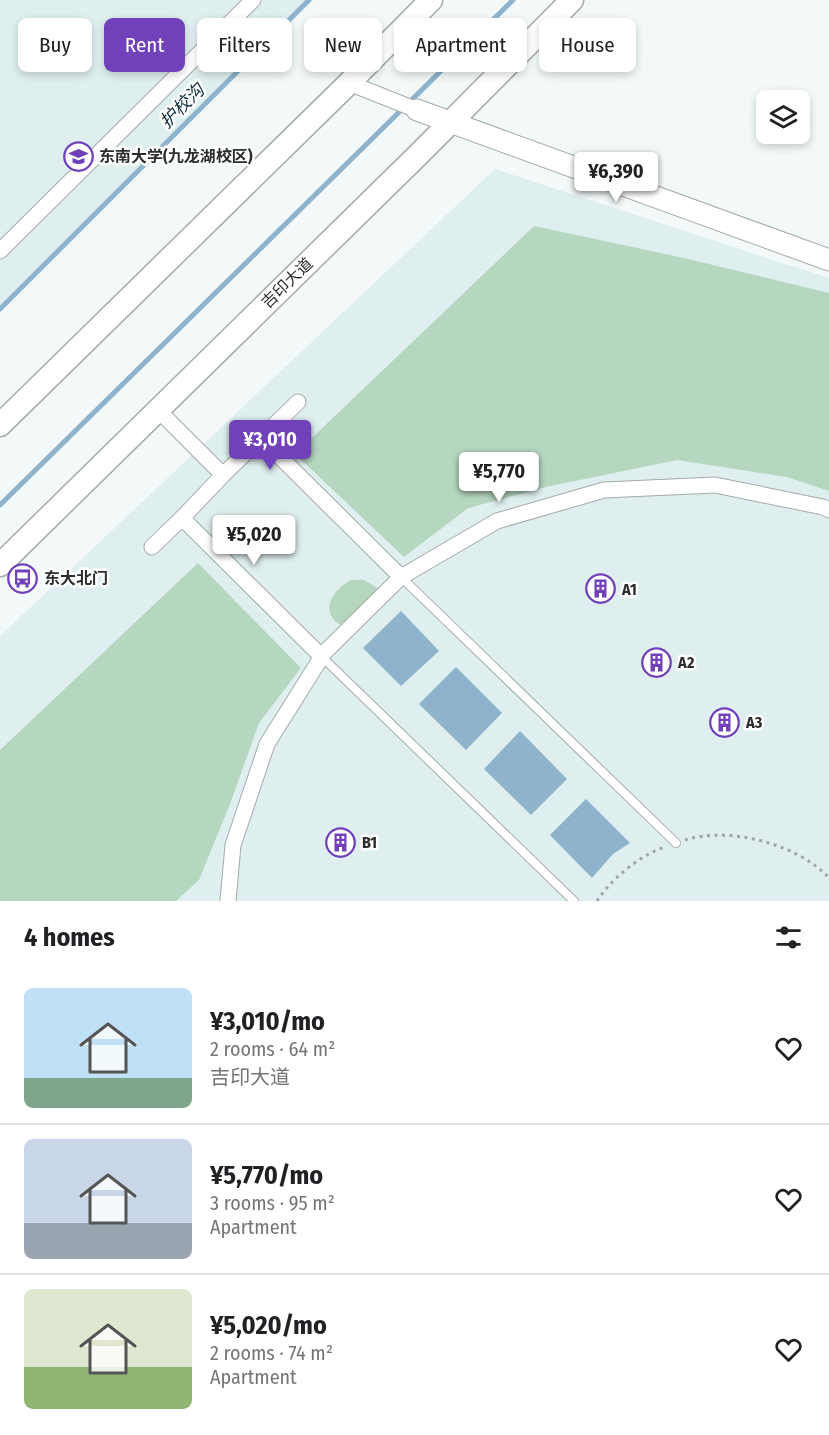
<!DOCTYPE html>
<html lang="en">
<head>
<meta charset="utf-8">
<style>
  :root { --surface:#fff; --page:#f6f6f6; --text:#202124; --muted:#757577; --line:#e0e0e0; --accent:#7041b8 }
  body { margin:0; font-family:"Fira Sans Condensed","Noto Sans SC",sans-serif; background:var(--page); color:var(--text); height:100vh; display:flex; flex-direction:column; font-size:22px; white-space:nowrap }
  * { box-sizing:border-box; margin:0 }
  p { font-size:20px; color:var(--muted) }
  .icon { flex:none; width:33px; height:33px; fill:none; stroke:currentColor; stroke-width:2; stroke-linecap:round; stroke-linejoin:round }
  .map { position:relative; height:901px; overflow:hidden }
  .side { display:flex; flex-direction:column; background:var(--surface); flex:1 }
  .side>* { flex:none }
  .hud { position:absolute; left:18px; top:18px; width:794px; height:54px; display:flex; gap:12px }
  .fabs { position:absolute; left:756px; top:90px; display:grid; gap:12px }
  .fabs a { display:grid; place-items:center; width:54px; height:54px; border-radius:9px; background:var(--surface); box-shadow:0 3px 9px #0003; font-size:30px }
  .price { position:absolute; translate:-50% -51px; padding:0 14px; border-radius:6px; background:#fff; color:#222; font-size:20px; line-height:39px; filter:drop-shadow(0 2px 3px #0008) }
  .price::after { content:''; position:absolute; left:50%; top:36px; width:18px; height:14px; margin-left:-9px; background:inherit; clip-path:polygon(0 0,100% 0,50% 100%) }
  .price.active { background:var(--accent); color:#fff }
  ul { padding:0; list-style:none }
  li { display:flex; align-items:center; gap:18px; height:150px; padding:0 24px }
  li+li { border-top:2px solid var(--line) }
  li span { display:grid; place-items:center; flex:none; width:168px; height:120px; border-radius:9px; color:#555 }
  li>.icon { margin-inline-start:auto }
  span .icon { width:72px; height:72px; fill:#fffc; stroke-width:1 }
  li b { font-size:26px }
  h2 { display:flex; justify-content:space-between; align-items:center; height:72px; padding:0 24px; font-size:26px }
  .chip { padding:0 21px; border-radius:9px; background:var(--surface); box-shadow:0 3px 9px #0003; font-size:21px; line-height:54px }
  .chip.active { background:var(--accent); color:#fff }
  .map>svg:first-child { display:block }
  .built { fill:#dfefef }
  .green { fill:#b5d7c0 }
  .water { fill:#8eb3cb }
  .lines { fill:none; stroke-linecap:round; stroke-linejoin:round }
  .stream { stroke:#8eb3cb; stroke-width:5 }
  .lane-casing { stroke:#a5aaaa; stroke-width:10 }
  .street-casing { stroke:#a5aaaa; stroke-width:17 }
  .secondary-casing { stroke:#a5aaaa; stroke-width:23 }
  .primary-casing { stroke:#a5aaaa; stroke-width:25 }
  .path { stroke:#a0a4a4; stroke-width:3; stroke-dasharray:3 4.5; stroke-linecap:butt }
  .lane { stroke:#fff; stroke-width:8 }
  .street { stroke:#fff; stroke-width:15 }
  .secondary { stroke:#fff; stroke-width:21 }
  .primary { stroke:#fff; stroke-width:22 }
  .labels { text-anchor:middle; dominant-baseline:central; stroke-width:5; stroke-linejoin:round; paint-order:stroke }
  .poi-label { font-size:16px; font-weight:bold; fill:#2c2e2e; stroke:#fff; text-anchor:start }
  .street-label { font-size:16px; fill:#2c2e2e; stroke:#fff }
  .water-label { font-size:18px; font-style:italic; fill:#0e2e40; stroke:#fff }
</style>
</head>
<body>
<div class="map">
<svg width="829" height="901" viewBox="0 0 829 901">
  <rect width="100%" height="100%" fill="#f3f9f9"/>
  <g class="built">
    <polygon points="0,0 313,0 0,311"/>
    <polygon points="495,169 829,278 829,901 0,901 0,636"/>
  </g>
  <g class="green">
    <polygon points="534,226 684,258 829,293 829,491 787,477 677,460 546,487 468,508 404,557 295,454"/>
    <polygon points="198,563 301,668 259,723 230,804 199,880 176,901 0,901 0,750"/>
    <path d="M351 580H364L379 589 341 626C339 624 336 622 334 620 321 604 338 587 351 580Z"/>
  </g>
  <g class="water">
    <polygon points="401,611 439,651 401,686 363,648"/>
    <polygon points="456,667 502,713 466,750 419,704"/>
    <polygon points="520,731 567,779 531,815 484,769"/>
    <polygon points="586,799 630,843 613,854 592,878 550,835"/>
  </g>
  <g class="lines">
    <g class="stream">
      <polyline points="0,309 309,0"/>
      <polyline points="0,505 513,0"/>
    </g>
    <defs>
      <g id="lane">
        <polyline points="401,577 676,843"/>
        <polyline points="322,657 574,901"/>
      </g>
      <g id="street">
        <polyline points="349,83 417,110"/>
        <polyline points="0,251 253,0"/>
        <polyline points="158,410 223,475 261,438 401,577"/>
        <polyline points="261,438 298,402"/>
        <polyline points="223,475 182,518 322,657"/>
        <polyline points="152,547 182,518"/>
        <polyline points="228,901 233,845 267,744 324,653 401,577 497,521 604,490 715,485 823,507 829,510"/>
      </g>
      <polyline id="secondary" points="417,110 829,260"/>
      <g id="primary">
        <polyline points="0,425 349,83 431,0"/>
        <polyline points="0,565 418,155 572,0"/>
      </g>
    </defs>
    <use href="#lane" class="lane-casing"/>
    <use href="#street" class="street-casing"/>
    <use href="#secondary" class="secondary-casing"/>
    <use href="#primary" class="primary-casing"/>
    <g class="path">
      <path d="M685 840C729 826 798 844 829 878"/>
      <path d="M597 901C611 879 640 855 665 847"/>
    </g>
    <use href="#lane" class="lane"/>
    <use href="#street" class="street"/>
    <use href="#secondary" class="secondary"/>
    <use href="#primary" class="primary"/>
  </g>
  <defs>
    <symbol id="university-ring" viewBox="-11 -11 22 22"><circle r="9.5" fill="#fff" stroke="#7041b8" stroke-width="1.5"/><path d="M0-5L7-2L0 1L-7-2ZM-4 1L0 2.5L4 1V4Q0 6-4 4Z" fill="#7041b8"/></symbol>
    <symbol id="bus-ring" viewBox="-11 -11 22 22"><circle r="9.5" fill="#fff" stroke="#7041b8" stroke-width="1.5"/><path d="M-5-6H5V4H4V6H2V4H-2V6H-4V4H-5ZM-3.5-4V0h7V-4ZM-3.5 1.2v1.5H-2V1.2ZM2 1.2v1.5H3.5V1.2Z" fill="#7041b8"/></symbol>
    <symbol id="building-ring" viewBox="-11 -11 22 22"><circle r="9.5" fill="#fff" stroke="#7041b8" stroke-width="1.5"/><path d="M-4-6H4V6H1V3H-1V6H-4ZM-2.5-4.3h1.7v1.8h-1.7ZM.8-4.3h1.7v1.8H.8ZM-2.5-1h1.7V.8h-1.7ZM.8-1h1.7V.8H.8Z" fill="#7041b8"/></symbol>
  </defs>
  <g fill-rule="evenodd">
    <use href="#university-ring" x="62" y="140" width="33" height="33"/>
    <use href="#bus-ring" x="6" y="562" width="33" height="33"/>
    <use href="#building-ring" x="584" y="572" width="33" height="33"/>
    <use href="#building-ring" x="640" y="646" width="33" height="33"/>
    <use href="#building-ring" x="708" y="706" width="33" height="33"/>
    <use href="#building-ring" x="324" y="826" width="33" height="33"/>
  </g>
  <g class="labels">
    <g class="poi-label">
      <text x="99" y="156">东南大学(九龙湖校区)</text>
      <text x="44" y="578">东大北门</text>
      <text x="622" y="589">A1</text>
      <text x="678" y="662">A2</text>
      <text x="746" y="722">A3</text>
      <text x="362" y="842">B1</text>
    </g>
    <g class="street-label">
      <text transform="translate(287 283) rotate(-44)">吉印大道</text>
    </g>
    <g class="water-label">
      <text transform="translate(182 106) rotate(-45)">护校沟</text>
    </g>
  </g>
</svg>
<div class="fabs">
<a><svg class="icon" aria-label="layers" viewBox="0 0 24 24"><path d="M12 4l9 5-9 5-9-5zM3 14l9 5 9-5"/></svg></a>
</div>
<b class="price" style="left:616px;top:203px">¥6,390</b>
<b class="price active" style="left:270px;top:471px">¥3,010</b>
<b class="price" style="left:499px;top:503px">¥5,770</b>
<b class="price" style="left:254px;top:566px">¥5,020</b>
<div class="hud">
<a class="chip">Buy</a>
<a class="chip active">Rent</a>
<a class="chip">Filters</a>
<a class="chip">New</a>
<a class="chip">Apartment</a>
<a class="chip">House</a>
</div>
</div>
<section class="side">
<h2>4 homes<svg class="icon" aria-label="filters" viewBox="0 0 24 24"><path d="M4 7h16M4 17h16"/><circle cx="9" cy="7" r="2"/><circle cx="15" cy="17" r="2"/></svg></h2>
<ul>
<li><span style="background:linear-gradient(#bfe0f5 75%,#7fa58c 0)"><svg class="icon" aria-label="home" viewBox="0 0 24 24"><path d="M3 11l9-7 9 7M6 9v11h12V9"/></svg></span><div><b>¥3,010/mo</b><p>2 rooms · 64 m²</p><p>吉印大道</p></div><svg class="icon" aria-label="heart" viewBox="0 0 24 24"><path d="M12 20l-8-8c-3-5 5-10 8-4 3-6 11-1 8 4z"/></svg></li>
<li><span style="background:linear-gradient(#c9d6e8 70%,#9aa5b1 0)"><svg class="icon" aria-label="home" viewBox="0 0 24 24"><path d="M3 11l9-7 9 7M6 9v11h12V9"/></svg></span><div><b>¥5,770/mo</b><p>3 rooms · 95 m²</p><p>Apartment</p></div><svg class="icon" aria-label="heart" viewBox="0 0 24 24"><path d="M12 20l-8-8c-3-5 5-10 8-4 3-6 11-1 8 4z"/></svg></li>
<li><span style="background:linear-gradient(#dfe7d0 65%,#8fb573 0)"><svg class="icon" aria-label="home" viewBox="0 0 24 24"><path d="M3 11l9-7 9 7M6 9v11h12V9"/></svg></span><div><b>¥5,020/mo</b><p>2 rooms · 74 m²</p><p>Apartment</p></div><svg class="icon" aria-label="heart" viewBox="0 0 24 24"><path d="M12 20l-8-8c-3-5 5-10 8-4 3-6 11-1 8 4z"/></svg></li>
</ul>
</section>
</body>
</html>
